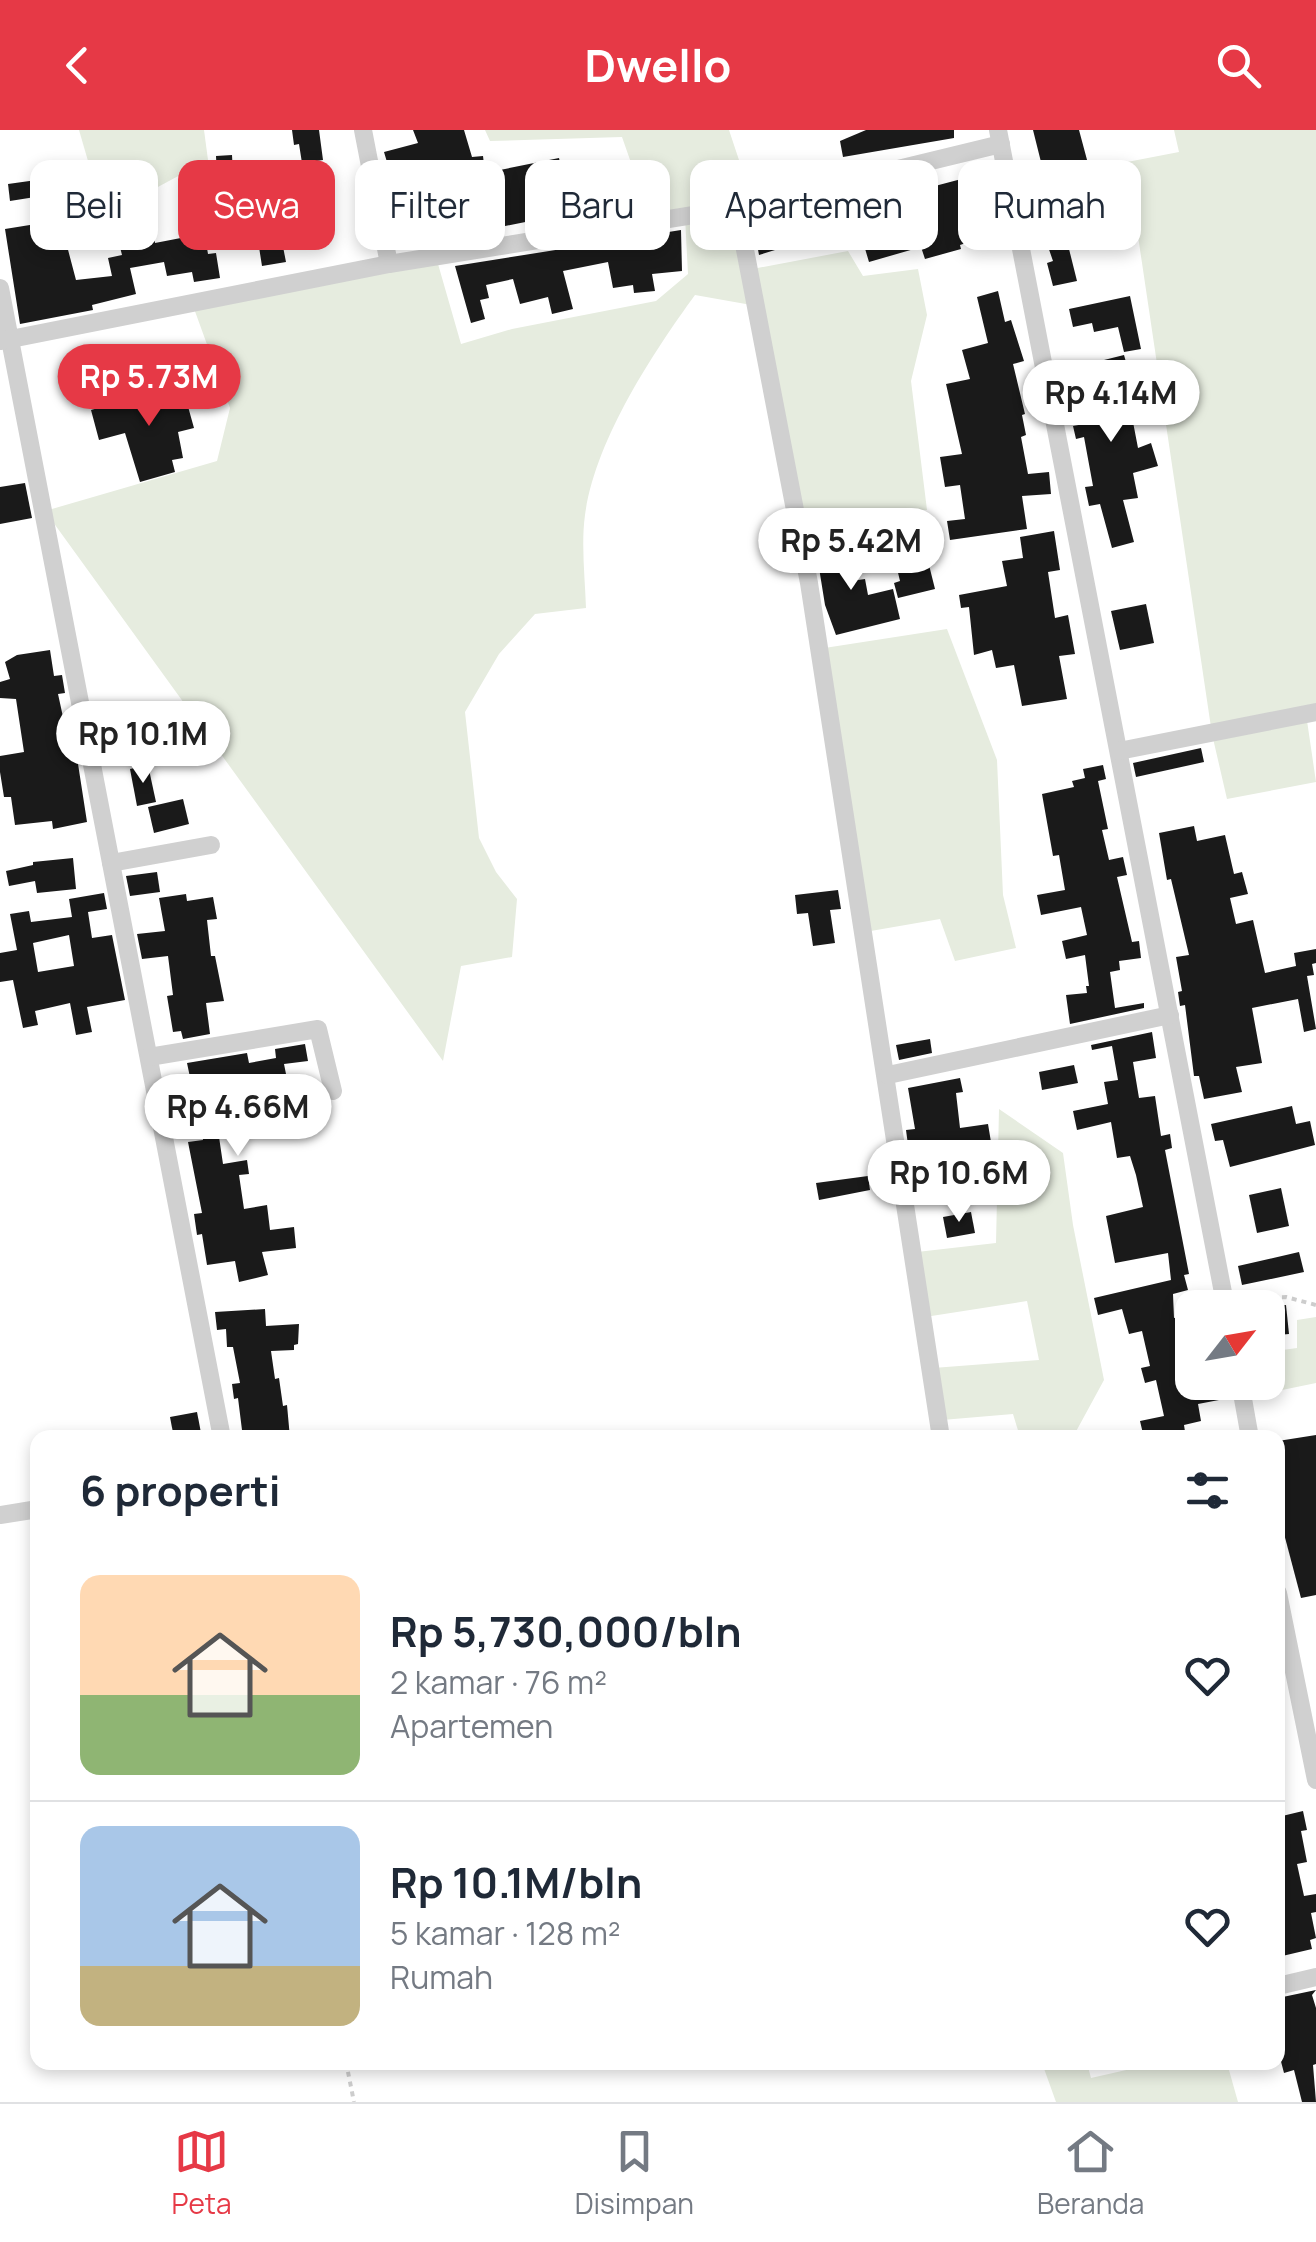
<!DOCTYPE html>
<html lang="id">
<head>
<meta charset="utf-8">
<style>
  :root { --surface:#fff; --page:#f6f6f7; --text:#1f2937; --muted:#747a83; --line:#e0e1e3; --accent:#e63946 }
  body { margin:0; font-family:Manrope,sans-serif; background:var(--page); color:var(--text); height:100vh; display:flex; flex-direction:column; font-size:38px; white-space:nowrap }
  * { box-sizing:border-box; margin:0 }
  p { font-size:32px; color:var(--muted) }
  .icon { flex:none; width:55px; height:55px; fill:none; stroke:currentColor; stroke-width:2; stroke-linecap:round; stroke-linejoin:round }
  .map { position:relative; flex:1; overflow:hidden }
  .panel { position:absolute; left:30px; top:1300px; width:1255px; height:640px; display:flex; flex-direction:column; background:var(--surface); border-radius:20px; box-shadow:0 5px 15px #0003 }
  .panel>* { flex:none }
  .guide { position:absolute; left:30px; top:30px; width:1258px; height:90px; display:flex; gap:20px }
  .needle { width:65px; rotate:59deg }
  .controls { position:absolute; left:1175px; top:1160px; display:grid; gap:20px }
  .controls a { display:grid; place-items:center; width:110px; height:110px; border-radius:20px; background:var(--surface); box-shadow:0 5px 15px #0003; font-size:50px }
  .price { position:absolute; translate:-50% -85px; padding:0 22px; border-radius:35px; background:#fff; color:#222; font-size:32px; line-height:65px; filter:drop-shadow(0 2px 5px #0008) }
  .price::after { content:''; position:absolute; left:50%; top:60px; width:30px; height:22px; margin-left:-15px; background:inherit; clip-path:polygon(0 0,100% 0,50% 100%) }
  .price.active { background:var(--accent); color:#fff }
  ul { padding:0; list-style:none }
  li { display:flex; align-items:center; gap:30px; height:250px; padding:0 50px }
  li+li { border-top:2px solid var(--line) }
  li span { display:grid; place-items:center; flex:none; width:280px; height:200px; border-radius:20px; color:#555 }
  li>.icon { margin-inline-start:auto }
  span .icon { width:120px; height:120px; fill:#fffc; stroke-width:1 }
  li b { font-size:42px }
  h2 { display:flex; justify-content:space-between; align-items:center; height:120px; padding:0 50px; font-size:42px }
  .chip { padding:0 35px; border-radius:20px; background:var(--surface); box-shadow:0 5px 15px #0003; font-size:35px; line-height:90px }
  .chip.active { background:var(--accent); color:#fff }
  header { display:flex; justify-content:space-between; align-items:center; height:130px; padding:0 50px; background:var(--accent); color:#fff; font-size:45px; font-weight:700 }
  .dock { display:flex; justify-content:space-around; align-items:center; height:140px; border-top:2px solid var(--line); background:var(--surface); font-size:28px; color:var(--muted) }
  .dock a { display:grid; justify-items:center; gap:5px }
  .dock .active { color:var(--accent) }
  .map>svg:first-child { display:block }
  .green { fill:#e6ecdf }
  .building { fill:#1a1a1a; fill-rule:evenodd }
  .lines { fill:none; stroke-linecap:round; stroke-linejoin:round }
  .path { stroke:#cdcdcd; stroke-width:4; stroke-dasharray:5 5; stroke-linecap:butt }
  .minor { stroke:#d0d0d0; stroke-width:18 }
</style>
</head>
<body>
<header><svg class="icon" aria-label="back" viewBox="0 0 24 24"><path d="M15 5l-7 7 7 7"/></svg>Dwello<svg class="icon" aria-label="search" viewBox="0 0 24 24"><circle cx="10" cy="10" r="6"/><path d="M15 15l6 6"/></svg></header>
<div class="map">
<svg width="1316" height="1972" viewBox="0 0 1316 1972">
  <rect width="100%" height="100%" fill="#fff"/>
  <g class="green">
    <polygon points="79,0 204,0 208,30 104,86"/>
    <path d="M485 0H729L752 69 733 74 747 140 848 121 863 146 918 139 927 185 911 251 927 380 796 387 757 176 695 165C652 224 595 311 585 385 581 414 585 448 586 478L535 484 499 524 465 582 479 708 496 742 517 769 512 827 461 836 443 931 45 381 217 331 230 278 192 173 436 127 461 214 512 199 656 171 688 144 685 87 649 84 622 7 490 11Z"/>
    <polygon points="1174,0 1316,0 1316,574 1305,577 1316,652 1227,669 1212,604 1127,32 1179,22"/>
    <polygon points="947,499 997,630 1003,765 1016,818 955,831 940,789 865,802 818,519"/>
    <polygon points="999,979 1063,1023 1073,1095 1104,1250 1073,1307 1020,1307 1013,1284 942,1290 933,1238 1039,1230 1027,1171 925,1187 917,1122 996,1113"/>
    <polygon points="1316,1187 1316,1253 1243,1268 1240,1253 1268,1252 1268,1222 1297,1218 1297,1190"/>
    <polygon points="1042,1933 1087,1933 1091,1948 1157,1933 1227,1933 1238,1972 1056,1972"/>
  </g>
  <g class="building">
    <polygon points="292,0 319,0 323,30 302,33 299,14 294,15"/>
    <polygon points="413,0 464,0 472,27 483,26 485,43 559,28 561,37 606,31 607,41 622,40 625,67 611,68 612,78 598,80 596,67 568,71 570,83 461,105 459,97 440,101 440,96 399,103 396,87 407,85 401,46 392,49 384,22 418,13"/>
    <polygon points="866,0 954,0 954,8 843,27 840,11"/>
    <polygon points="1033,0 1079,0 1090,41 1039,54 1035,38 1042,36"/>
    <polygon points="232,25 234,63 214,64 216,74 200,77 208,124 216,123 220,148 194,152 192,142 167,146 164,132 130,138 136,164 92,175 93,180 20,194 5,99 36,94 37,102 62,97 76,150 112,146 108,128 122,125 117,105 154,100 155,113 186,107 185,101 191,100 186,56 202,55 202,48 217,47 216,26"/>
    <polygon points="969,47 980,86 966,90 972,111 960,115 961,119 925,129 921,117 869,132 858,95 800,107 801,112 759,125 752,87 786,80 825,100 818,71 905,50 907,57 933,50 935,56"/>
    <polygon points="51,48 54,64 10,71 8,54"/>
    <polygon points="277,86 286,132 262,136 259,117 246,120 241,92"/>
    <polygon points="1079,92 1084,105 1067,111 1077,151 1053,156 1047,133 1053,131 1044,105"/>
    <polygon points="681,100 682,141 652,144 655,161 634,163 633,155 613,158 608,132 563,141 573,179 552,184 548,167 520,174 513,149 486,155 489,168 480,170 485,189 471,193 455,136"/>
    <polygon points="998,161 1005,192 1011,190 1024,231 1013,234 1025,284 1022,285 1026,305 1021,307 1028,344 1049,342 1051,364 1022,366 1027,399 950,410 947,391 965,389 960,355 945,357 940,327 962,324 946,254 970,249 962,220 988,213 977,167"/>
    <polygon points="1130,166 1141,219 1124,222 1118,197 1094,202 1092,193 1073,197 1069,179"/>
    <polygon points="1124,225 1128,239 1123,240 1138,318 1151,313 1158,336 1133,343 1138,368 1123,370 1134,412 1112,418 1100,374 1089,376 1085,357 1093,356 1084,307 1076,309 1073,296 1106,290 1100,259 1078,264 1075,252 1068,254 1064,240"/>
    <polygon points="182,255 194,298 178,302 183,328 172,330 175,342 140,352 125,303 99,310 91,280"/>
    <polygon points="25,353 32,388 0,394 0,357"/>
    <polygon points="919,395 935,459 898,468 894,453 900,451 888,401"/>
    <polygon points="1054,401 1060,440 1048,442 1055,488 1068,485 1075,524 1059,526 1067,569 1022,576 1014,535 996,538 992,520 974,525 969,477 961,478 959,465 1007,456 1002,431 1023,428 1020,407"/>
    <polygon points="849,411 858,450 865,449 868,465 893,459 900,489 836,505 825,475 816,419"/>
    <polygon points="1146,474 1154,513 1120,520 1111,481"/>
    <polygon points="50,520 54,546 62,545 65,563 58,564 65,596 72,595 87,692 53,699 52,691 15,695 11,667 4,667 0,642 0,626 24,622 16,569 0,568 0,552 10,549 5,532 17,525"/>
    <polygon points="1201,618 1204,632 1136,647 1133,633"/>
    <polygon points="148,635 156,672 137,676 130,639"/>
    <polygon points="1103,635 1106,649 1098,651 1108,699 1102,700 1109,730 1123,727 1127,745 1117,747 1132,812 1139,811 1141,828 1119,831 1120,840 1110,842 1115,878 1144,873 1144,878 1070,894 1066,865 1087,863 1086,856 1089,856 1085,825 1066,829 1062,811 1087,805 1081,777 1041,785 1037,765 1065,760 1059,725 1053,726 1042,664 1074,657 1072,651 1085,648 1083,639"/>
    <polygon points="183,669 189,694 154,703 148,677"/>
    <polygon points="1194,696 1197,711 1225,705 1234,744 1242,742 1248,764 1230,768 1236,794 1253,790 1265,843 1296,836 1294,823 1316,819 1316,833 1312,834 1314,845 1307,846 1316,899 1304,902 1298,869 1252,878 1262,933 1236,937 1242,962 1204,969 1199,946 1194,946 1185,875 1180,876 1178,862 1182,861 1176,827 1189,825 1171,749 1167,750 1159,703"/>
    <polygon points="73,728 76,759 37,763 35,751 9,756 6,741 33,735 33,732"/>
    <polygon points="157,742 160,762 130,766 126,746"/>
    <polygon points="838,760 841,779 830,780 835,813 813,816 808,783 797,784 795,765"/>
    <path d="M104 763 107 779 88 782 92 808 112 805 125 870 87 877 92 902 76 905 70 873 35 881 38 895 23 898 13 850 0 852V823L17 820 10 784 29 781 31 792 72 787 69 769ZM69 805 74 836 38 842 33 813Z"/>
    <polygon points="186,764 187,771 213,767 217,789 207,790 211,826 215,826 224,871 206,873 210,904 183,909 181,901 173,902 167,866 173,865 168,826 142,829 137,804 165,801 159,768"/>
    <polygon points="1152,902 1156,928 1133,932 1139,968 1155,966 1161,1006 1170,1004 1172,1018 1165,1020 1189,1144 1184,1145 1188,1160 1173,1164 1174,1188 1179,1187 1192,1226 1192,1260 1216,1256 1219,1270 1198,1274 1201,1291 1184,1295 1186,1308 1144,1308 1140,1291 1164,1286 1156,1250 1145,1253 1141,1238 1150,1236 1142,1201 1129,1204 1122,1179 1098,1185 1094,1168 1171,1150 1168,1123 1115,1133 1106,1086 1143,1077 1136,1045 1130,1026 1117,1028 1111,992 1077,1000 1073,981 1108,974 1104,952 1118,950 1112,916 1092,920 1091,915"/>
    <polygon points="930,909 932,923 899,930 896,915"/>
    <polygon points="305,914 308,931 284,934 290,964 276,967 280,992 251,996 252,1003 219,1007 223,1034 247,1030 249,1044 239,1045 244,1079 267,1075 270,1100 294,1097 296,1118 262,1122 268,1145 239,1152 235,1131 207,1135 202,1104 197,1105 194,1084 202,1083 188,1012 203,1010 201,990 218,988 208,949 191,952 187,933 247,923 249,933 276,928 275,919"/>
    <polygon points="1074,935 1078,953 1042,960 1039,942"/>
    <polygon points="960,948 963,962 956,963 960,998 988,994 991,1012 975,1014 981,1051 939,1059 936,1043 925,1045 919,1013 908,1015 906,1000 915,999 908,958"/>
    <polygon points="1292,976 1296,994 1310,991 1315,1015 1230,1037 1223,1010 1215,1011 1211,994"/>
    <polygon points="868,1046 870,1060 819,1070 816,1053"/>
    <polygon points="1281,1058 1289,1096 1257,1103 1249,1065"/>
    <polygon points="971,1082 975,1103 947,1108 943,1087"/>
    <polygon points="1299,1122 1304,1142 1242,1155 1238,1136"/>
    <polygon points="1286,1175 1289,1204 1268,1206 1268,1177"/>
    <polygon points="265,1179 266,1196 299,1194 298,1214 294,1215 294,1220 271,1221 275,1249 279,1248 283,1276 287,1275 290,1308 243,1308 238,1268 234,1269 232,1254 240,1253 233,1217 227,1217 226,1199 217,1200 215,1182"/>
    <polygon points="197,1282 202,1308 174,1308 170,1287"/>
    <polygon points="1316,1305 1316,1465 1301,1468 1278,1381 1278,1311"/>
    <polygon points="1303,1681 1307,1700 1301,1701 1307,1732 1297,1734 1304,1766 1316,1764 1316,1782 1311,1783 1316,1808 1310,1810 1312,1819 1278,1827 1278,1687"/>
    <polygon points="1316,1860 1312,1865 1316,1878 1316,1934 1313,1935 1316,1972 1302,1972 1294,1940 1284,1943 1278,1920 1278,1868"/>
  </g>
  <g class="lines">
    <g class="path">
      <polyline points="1242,1169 1286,1167 1316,1175"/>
      <polyline points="346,1932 354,1972"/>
    </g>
    <g class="minor">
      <polyline points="363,0 389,134"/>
      <polyline points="998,0 1226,1178"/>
      <polyline points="737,78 809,453 941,1308"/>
      <polyline points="0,158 222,1308"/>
      <polyline points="1,211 389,134 737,78 1001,14"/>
      <polyline points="1119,621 1316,582"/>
      <polyline points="111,733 211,715"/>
      <polyline points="149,927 318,899 333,961"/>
      <polyline points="888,945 1170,885"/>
      <polyline points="1240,1252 1250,1308"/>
      <polyline points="0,1385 38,1379"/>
      <polyline points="1278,1463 1316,1650"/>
      <polyline points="1278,1856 1316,1847"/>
    </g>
  </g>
</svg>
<div class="controls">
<a><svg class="needle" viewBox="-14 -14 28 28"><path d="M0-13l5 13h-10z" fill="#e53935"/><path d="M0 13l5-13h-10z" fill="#747a83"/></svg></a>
</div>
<b class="price active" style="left:149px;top:299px">Rp 5.73M</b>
<b class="price" style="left:1111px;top:315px">Rp 4.14M</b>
<b class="price" style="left:851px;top:463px">Rp 5.42M</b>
<b class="price" style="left:143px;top:656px">Rp 10.1M</b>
<b class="price" style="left:238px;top:1029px">Rp 4.66M</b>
<b class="price" style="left:959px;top:1095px">Rp 10.6M</b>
<div class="guide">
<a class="chip">Beli</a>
<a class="chip active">Sewa</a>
<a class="chip">Filter</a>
<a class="chip">Baru</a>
<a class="chip">Apartemen</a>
<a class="chip">Rumah</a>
</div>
<section class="panel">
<h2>6 properti<svg class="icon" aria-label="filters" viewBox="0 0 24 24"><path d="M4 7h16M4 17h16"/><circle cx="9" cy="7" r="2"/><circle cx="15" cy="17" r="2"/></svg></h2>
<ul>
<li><span style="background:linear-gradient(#ffd9b3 60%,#8fb573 0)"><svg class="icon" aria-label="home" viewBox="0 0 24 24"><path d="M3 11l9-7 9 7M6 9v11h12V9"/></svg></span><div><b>Rp 5,730,000/bln</b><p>2 kamar · 76 m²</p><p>Apartemen</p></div><svg class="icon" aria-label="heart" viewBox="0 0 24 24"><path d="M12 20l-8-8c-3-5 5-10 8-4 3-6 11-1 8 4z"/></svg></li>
<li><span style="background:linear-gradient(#a9c7e8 70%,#c2b280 0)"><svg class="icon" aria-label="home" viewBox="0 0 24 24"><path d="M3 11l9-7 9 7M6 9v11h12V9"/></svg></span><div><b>Rp 10.1M/bln</b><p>5 kamar · 128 m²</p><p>Rumah</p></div><svg class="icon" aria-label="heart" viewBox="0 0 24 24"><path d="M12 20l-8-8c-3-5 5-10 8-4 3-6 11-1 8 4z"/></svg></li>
</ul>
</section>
</div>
<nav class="dock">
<a class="active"><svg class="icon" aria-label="map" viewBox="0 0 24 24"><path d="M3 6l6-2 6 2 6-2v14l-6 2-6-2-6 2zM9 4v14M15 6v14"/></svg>Peta</a>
<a><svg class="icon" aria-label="saved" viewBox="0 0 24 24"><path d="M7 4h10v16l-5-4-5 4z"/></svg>Disimpan</a>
<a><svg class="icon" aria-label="home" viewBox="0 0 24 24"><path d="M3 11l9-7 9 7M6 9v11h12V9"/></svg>Beranda</a>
</nav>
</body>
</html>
